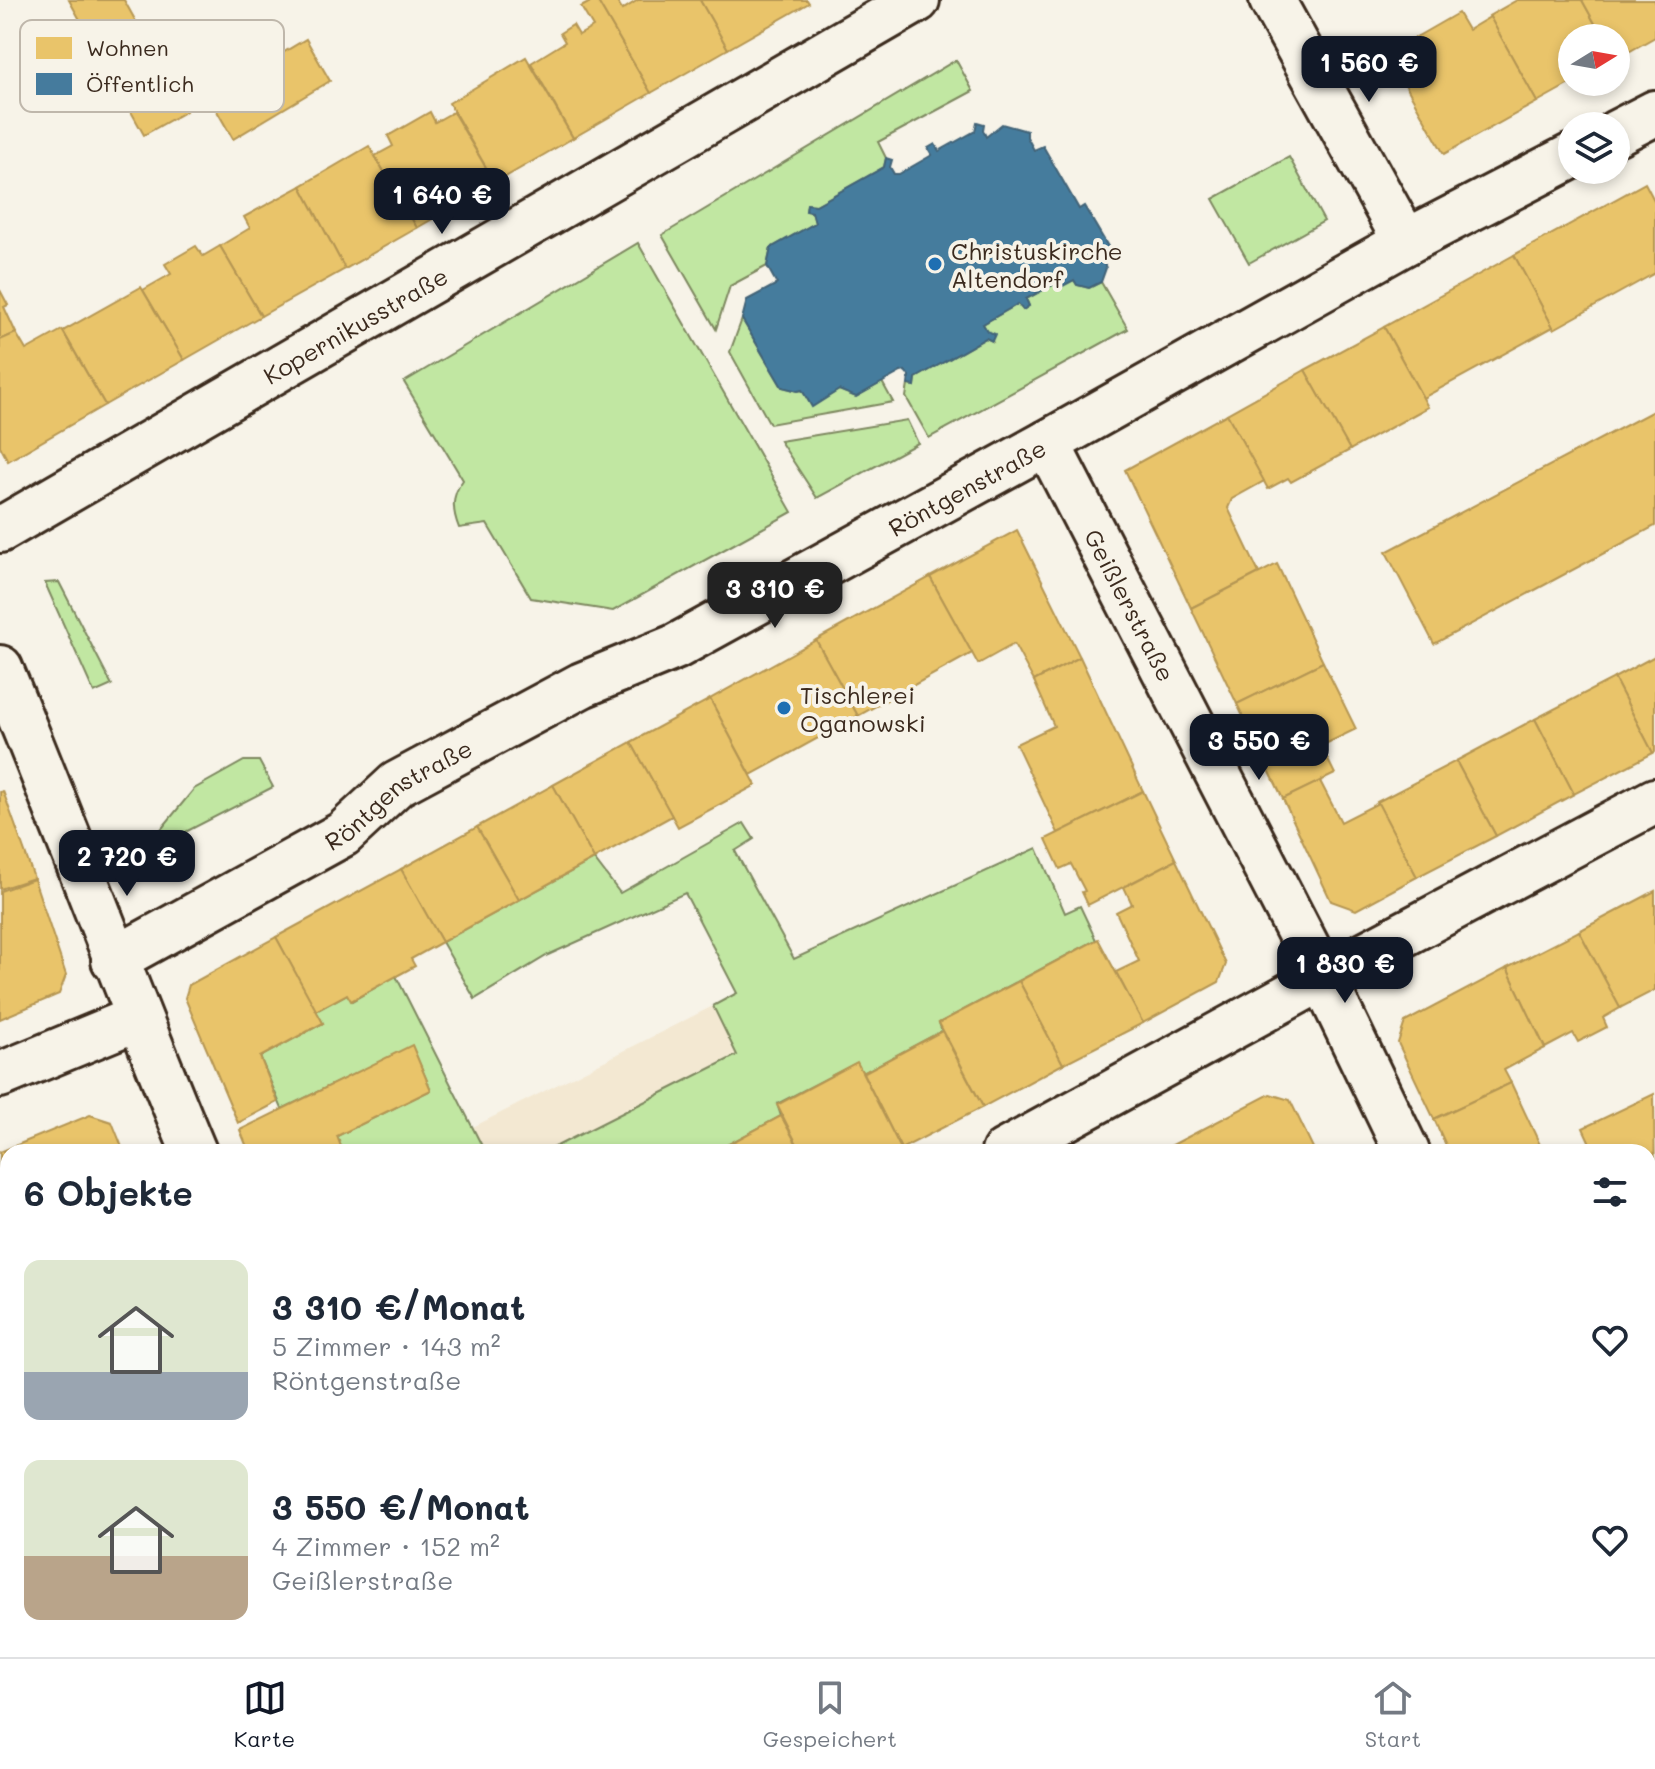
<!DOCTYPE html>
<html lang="de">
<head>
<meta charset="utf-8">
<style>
  :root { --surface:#fff; --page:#f6f6f7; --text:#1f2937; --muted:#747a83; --line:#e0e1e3; --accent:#111827 }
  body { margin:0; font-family:Mali,sans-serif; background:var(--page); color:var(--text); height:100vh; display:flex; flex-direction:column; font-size:30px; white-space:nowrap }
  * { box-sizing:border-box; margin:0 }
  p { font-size:26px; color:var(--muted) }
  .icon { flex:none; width:44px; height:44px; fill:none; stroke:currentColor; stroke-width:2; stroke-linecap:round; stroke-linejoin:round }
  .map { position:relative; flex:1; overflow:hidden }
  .sheet { position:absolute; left:0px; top:1144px; width:1656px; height:514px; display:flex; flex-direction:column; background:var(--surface); border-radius:24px 24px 0 0; box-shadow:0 4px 12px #0003 }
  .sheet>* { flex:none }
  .needle { width:52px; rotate:79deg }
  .controls { position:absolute; left:1558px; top:24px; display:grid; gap:16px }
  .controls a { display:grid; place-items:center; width:72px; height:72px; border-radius:50%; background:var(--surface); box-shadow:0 4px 12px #0003; font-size:40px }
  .price { position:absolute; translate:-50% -68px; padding:0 18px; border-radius:16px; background:var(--accent); color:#fff; font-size:26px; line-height:52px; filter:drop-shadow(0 2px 4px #0008) }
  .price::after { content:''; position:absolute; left:50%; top:48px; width:24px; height:18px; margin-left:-12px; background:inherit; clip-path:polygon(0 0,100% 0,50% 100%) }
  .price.selected { background:#222; color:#fff }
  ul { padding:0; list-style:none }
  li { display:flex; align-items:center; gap:24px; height:200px; padding:0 24px }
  li span { display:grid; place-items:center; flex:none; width:224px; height:160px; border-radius:16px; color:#555 }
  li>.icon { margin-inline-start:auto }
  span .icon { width:96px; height:96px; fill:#fffc; stroke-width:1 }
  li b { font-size:34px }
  h2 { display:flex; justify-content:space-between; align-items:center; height:96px; padding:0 24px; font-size:34px }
  .menu { display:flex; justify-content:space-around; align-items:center; height:112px; border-top:2px solid var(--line); background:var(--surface); font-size:22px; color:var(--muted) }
  .menu a { display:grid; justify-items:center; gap:4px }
  .menu .selected { color:var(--accent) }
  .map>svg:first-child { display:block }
  .built { fill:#f3e8d2 }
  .green { fill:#c1e7a2; stroke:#7e8860; stroke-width:2 }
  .homes { fill:#e9c46a; stroke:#b59653; stroke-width:2 }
  .public { fill:#457b9d; stroke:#426377; stroke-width:2 }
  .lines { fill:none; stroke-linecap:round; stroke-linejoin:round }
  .minor-casing { stroke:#3b2a1e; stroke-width:50 }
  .minor { stroke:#f7f3e8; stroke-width:44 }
  .poi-dot { fill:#1f6fb2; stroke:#f7f3e8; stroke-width:3 }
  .labels { text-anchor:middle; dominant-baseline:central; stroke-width:8; stroke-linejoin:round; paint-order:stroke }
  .poi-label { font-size:24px; fill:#3b2a1e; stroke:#f7f3e8; text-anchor:start }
  .street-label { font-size:24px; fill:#3b2a1e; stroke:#f7f3e8 }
  .key { fill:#f7f3e8; stroke:#bfb7ab; stroke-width:2 }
  .key-label { font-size:22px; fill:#3b2a1e }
</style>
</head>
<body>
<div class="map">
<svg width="1655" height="1657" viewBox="0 0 1655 1657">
  <rect width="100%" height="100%" fill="#f7f3e8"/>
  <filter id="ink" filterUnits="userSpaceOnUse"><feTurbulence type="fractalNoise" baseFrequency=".0125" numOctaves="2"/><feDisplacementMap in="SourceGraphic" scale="16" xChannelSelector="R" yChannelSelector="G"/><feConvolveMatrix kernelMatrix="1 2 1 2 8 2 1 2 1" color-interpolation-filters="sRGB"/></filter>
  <g filter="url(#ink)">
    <polygon class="built" points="713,1006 737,1055 545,1152 485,1152 473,1127"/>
    <g class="green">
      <polygon points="956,60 973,91 878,142 886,158 884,167 816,205 807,204 806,211 812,212 815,223 771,248 767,266 730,286 716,329 662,235"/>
      <polygon points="1289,157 1324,221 1249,263 1213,199"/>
      <path d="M638 243 792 512 613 611 531 598 487 524 459 528C452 510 451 496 463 480L404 382Z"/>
      <polygon points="1074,280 1077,285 1089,288 1101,282 1128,329 929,438 906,397 908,385 915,386 916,378 986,338 992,341 983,324 1018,304 1023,310 1029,306 1026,299 1060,281"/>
      <polygon points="742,319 782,387 798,391 802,390 812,406 839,390 856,397 882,382 893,402 770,424 730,352"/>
      <polygon points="907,420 918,443 817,498 780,441"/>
      <polygon points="59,582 112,685 94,693 45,583"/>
      <polygon points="244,761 259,761 273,787 166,842 158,833 194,789"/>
      <polygon points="744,823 754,839 735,851 794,959 1037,848 1065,913 1080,906 1096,940 939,1023 942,1031 863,1073 856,1063 777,1104 781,1116 714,1152 545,1152 737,1055 713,1006 737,993 685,893 548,955 475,999 442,942 594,859 620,893"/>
      <polygon points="396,976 485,1152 343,1152 337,1136 431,1090 412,1046 282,1109 260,1057 323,1023 316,1011 347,994 352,1001"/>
      <polygon points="556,1650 787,1650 790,1657 559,1657"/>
    </g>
    <g class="homes">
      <polygon points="69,0 124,0 186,111 144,135"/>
      <polygon points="594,0 597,0 651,93 573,138 531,63 565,42 560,33 573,25 579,35 593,27 581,7"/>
      <polygon points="597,0 616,0 622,10 638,0 700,0 728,49 651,93"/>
      <polygon points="700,0 807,0 809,3 728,49"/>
      <polygon points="1517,0 1582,0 1603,38 1572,38 1573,82 1537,102 1489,16"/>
      <polygon points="1582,0 1655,0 1655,37 1616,59 1616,38 1603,38"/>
      <polygon points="1458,13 1468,30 1490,17 1537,102 1444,154 1397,70 1414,60 1404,44"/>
      <polygon points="306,39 330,81 233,139 209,97"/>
      <polygon points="526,57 573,138 495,183 449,103"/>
      <polygon points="430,112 435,122 453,112 495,183 417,228 375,156 393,146 388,136"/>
      <polygon points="369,146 417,228 345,269 301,186"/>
      <polygon points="1645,183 1655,202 1655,273 1554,329 1514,255"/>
      <polygon points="301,186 345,269 261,316 220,246 250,228 244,217"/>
      <polygon points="196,246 203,256 220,246 261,316 184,360 143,290 171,274 165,264"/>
      <polygon points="1514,255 1553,327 1423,398 1384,327"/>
      <polygon points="141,287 184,360 105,405 63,331"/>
      <polygon points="0,290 8,305 4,307 16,333 0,340"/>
      <polygon points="1384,327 1428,407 1350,450 1305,370"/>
      <polygon points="62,330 105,405 8,461 0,446 0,340 16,333 26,350"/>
      <polygon points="1305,370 1350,450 1291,482 1288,478 1268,489 1227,414"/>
      <polygon points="1655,410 1655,526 1434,644 1386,552"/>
      <polygon points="1227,414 1264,481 1232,499 1228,508 1259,573 1191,608 1125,470"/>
      <polygon points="1017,530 1080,657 1034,681 1014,644 978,664 930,577"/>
      <polygon points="1277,564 1323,662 1237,704 1191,608"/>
      <polygon points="930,577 972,653 858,716 816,640"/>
      <polygon points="816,640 858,716 751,775 710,699"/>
      <polygon points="1655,656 1655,752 1653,753 1614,678"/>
      <polygon points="1080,657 1143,791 1058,833 1016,744 1054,726 1034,681"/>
      <polygon points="1323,662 1356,729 1321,746 1335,774 1283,799 1237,704"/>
      <polygon points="1614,678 1653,753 1574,794 1535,719"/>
      <polygon points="710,699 756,785 678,827 631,742"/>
      <polygon points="1535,719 1574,794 1496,836 1456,761"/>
      <polygon points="631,742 672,816 594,859 553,785"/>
      <polygon points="1456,761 1496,836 1417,877 1377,802"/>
      <polygon points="1320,781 1341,822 1378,803 1417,877 1356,910 1331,901 1283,799"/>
      <polygon points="553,785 594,859 519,900 477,827"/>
      <polygon points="3,791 34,878 0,889 0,792"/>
      <polygon points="1143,791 1176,860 1088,905 1082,892 1085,891 1071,864 1060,869 1046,839"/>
      <polygon points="477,827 519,900 442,942 401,869"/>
      <polygon points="1176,860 1226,964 1219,982 1143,1023 1116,972 1139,961 1116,912 1132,904 1124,887"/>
      <polygon points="401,869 442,942 411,959 415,966 351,1001 347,994 316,1011 276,937"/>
      <polygon points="34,879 66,975 59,994 0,1019 0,891"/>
      <polygon points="1655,891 1655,990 1620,1008 1579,931"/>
      <polygon points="1579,931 1620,1008 1603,1018 1607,1027 1578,1042 1573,1033 1545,1048 1507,968"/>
      <polygon points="276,937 323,1023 260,1057 278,1102 238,1123 185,998 189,985"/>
      <polygon points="1098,939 1143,1023 1063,1064 1019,981"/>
      <polygon points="1507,968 1545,1048 1504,1070 1511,1083 1434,1119 1398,1043 1405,1022"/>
      <polygon points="1019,981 1063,1064 983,1107 939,1023"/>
      <polygon points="942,1031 983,1107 901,1149 863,1073"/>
      <polygon points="412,1045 431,1090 337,1136 343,1152 249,1152 240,1130"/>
      <polygon points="857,1062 901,1149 897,1152 801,1152 777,1105"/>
      <polygon points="1511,1083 1542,1149 1535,1152 1449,1152 1434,1119"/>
      <polygon points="1270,1094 1290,1100 1315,1152 1159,1152"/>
      <polygon points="1654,1094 1655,1193 1648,1196 1648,1152 1594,1152 1583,1128"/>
      <polygon points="90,1115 112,1122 124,1152 8,1152 8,1211 0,1192 0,1152"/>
      <polygon points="781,1116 801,1152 714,1152"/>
      <polygon points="0,1192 8,1211 8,1241 0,1244"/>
      <polygon points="1655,1357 1655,1438 1648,1441 1648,1360"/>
      <polygon points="1655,1541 1655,1632 1648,1618 1648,1544"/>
      <polygon points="250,1650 332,1650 335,1657 252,1657"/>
      <polygon points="459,1650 556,1650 559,1657 462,1657"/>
      <polygon points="1010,1650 1076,1650 1079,1657 995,1657"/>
      <polygon points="1095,1650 1196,1650 1198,1653 1188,1657 1098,1657"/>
      <polygon points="1425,1650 1459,1650 1462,1657 1410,1657"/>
      <polygon points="1459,1650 1569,1650 1572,1657 1462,1657"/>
      <polygon points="1569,1650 1647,1650 1650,1657 1572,1657"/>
    </g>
    <polygon class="public" points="977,122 984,124 983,130 986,137 1002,124 1027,131 1027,137 1034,150 1043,146 1079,209 1084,206 1113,255 1103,261 1106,268 1101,282 1089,288 1077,285 1074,280 1063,286 1060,281 1026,299 1029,306 1023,310 1018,304 983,324 987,331 995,334 992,341 986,338 916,378 915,386 908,385 909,376 905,371 901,372 856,397 839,390 812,407 802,390 798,391 782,387 742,319 747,300 777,284 767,266 771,248 815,223 812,212 806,211 807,204 816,205 884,167 886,158 892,160 890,167 894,174 899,174 932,155 928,148 935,144 939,151 975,131"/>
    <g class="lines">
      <defs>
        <g id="minor">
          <polyline points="1272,0 1406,242"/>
          <polyline points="1616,133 1655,113"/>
          <path id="s1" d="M1047 443 1323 978 1407 1152"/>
          <path id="s2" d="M0 530 917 0"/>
          <path d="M0 668C67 829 127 992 194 1152"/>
          <path id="s3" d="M114 960 343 834 397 784 582 685 675 647 1047 443 1406 242 1572 156"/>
          <polyline points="0,1075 138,1018"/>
          <polyline points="1004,1152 1353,961 1655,801"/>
          <polyline points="1648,1487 1655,1484"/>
          <polyline points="417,1650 420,1657"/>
          <polyline points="1289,1657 1304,1650"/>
        </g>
      </defs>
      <use href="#minor" class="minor-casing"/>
      <use href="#minor" class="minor"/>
    </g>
  </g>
  <g class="poi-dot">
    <circle cx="935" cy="264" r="8"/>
    <circle cx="784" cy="708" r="8"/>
  </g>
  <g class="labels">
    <g class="poi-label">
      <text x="951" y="250">Christuskirche<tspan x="951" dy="28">Altendorf</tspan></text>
      <text x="800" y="694">Tischlerei<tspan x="800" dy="28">Oganowski</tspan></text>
    </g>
    <g class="street-label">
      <text stroke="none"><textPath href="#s2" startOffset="410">Kopernikusstraße</textPath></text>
      <text stroke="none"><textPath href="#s3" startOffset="978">Röntgenstraße</textPath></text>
      <text stroke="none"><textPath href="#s1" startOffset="182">Geißlerstraße</textPath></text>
      <text stroke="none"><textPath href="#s3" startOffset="330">Röntgenstraße</textPath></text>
    </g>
  </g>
  <rect x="20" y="20" width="264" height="92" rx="12" class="key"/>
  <rect x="36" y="37" width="36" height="22" fill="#e9c46a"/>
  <rect x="36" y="73" width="36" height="22" fill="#457b9d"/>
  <g class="key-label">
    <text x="86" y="56">Wohnen</text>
    <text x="86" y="92">Öffentlich</text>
  </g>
</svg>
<div class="controls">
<a><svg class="needle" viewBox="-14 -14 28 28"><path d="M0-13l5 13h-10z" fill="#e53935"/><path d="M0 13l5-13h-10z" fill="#747a83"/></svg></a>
<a><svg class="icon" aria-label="layers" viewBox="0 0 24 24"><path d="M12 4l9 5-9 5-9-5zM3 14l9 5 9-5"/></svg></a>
</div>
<b class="price" style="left:1369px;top:104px">1 560 €</b>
<b class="price" style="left:442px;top:236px">1 640 €</b>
<b class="price selected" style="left:775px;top:630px">3 310 €</b>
<b class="price" style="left:1259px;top:782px">3 550 €</b>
<b class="price" style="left:127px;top:898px">2 720 €</b>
<b class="price" style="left:1345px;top:1005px">1 830 €</b>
<section class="sheet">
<h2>6 Objekte<svg class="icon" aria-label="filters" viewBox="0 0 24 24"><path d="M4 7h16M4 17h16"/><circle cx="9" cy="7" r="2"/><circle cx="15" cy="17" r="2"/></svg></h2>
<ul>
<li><span style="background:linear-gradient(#dfe7d0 70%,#9aa5b1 0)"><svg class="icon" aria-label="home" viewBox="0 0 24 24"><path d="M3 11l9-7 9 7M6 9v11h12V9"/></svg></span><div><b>3 310 €/Monat</b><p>5 Zimmer · 143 m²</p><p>Röntgenstraße</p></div><svg class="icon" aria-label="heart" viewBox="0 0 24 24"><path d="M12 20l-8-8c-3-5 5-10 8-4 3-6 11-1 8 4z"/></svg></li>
<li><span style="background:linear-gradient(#dfe7d0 60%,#b9a48a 0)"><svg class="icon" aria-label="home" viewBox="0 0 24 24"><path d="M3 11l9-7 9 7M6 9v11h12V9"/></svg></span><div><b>3 550 €/Monat</b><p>4 Zimmer · 152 m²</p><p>Geißlerstraße</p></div><svg class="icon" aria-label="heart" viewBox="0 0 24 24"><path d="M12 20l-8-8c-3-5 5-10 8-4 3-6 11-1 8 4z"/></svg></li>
</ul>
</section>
</div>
<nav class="menu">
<a class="selected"><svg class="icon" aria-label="map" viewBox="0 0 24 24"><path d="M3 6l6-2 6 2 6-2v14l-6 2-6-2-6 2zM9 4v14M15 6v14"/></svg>Karte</a>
<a><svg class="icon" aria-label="saved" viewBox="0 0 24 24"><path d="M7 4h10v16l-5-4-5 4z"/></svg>Gespeichert</a>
<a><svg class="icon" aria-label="home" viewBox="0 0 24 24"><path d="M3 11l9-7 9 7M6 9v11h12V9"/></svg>Start</a>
</nav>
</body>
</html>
